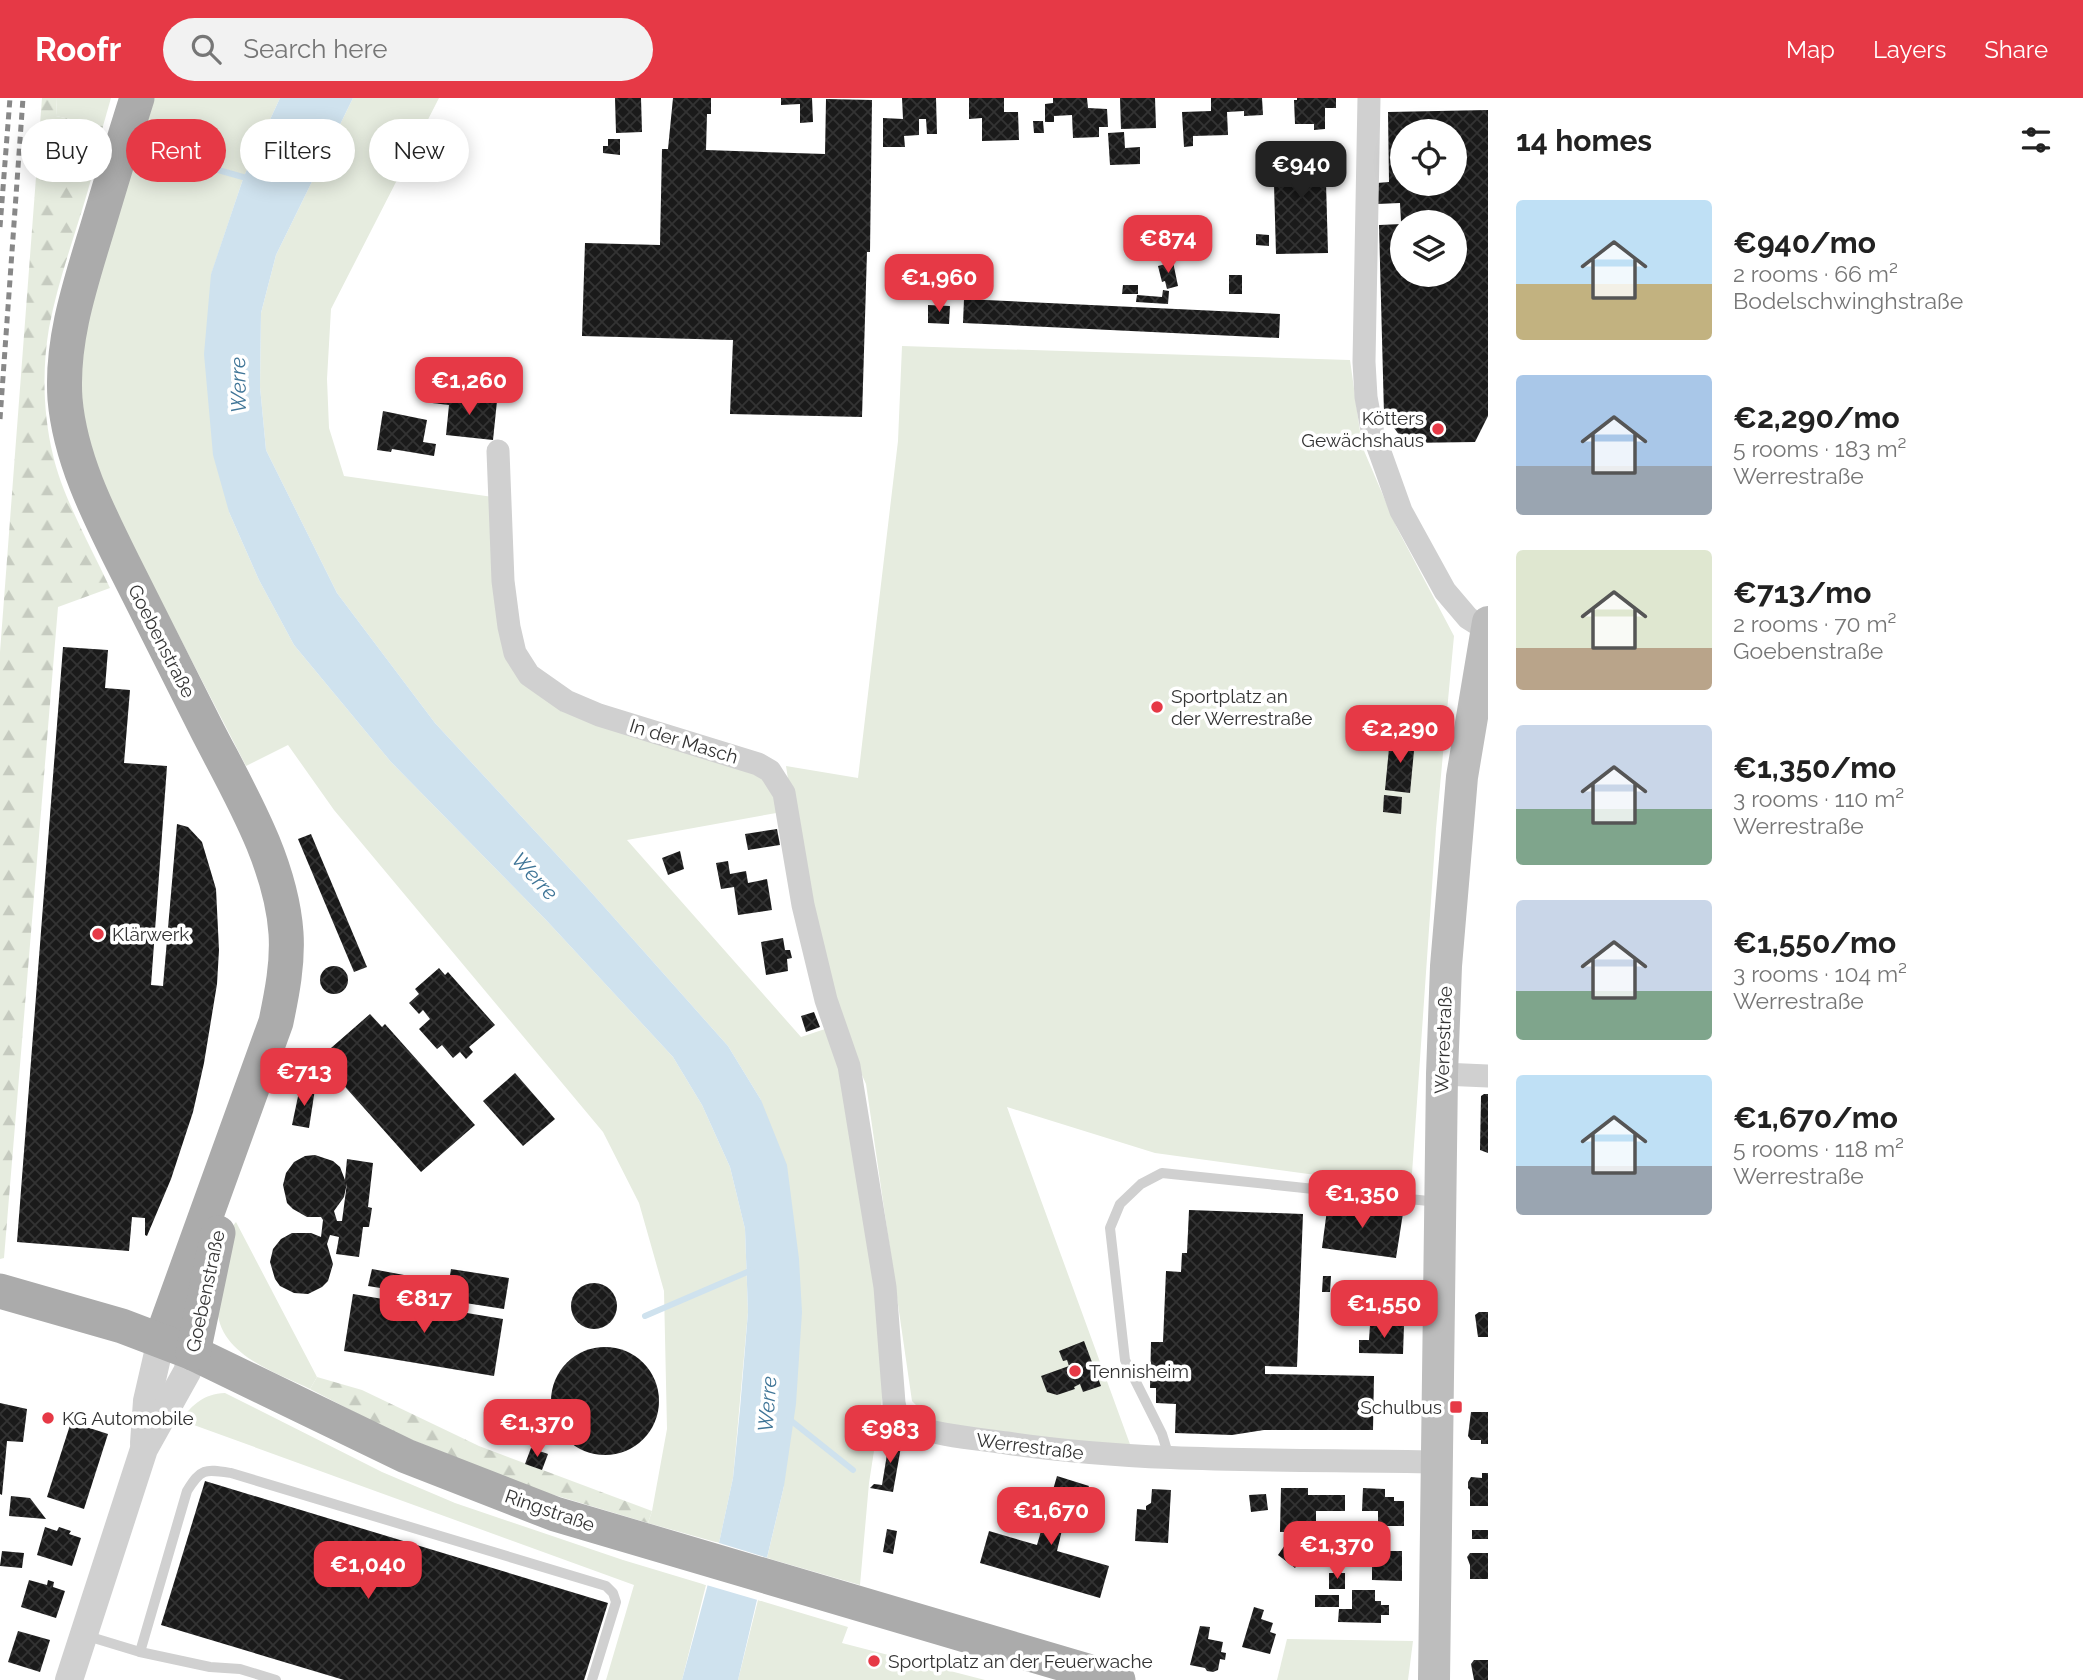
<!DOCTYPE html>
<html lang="en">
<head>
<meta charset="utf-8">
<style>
  :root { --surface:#fff; --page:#f2f2f2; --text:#222; --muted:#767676; --accent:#e63946 }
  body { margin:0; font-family:Raleway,sans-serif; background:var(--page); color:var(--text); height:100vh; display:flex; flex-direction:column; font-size:26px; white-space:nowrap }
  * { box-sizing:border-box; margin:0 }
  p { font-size:23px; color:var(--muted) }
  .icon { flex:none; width:38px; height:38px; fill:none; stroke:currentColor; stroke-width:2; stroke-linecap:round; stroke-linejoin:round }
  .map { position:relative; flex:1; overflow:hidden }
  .details { display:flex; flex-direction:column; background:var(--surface); width:595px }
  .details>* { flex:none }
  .banner { position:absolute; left:21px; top:21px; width:665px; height:63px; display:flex; gap:14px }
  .controls { position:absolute; left:1390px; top:21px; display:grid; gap:14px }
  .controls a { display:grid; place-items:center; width:77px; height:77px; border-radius:50%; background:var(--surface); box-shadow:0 4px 18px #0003; font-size:35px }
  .price { position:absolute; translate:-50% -60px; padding:0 16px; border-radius:14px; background:var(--accent); color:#fff; font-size:23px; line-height:46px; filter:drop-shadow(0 2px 4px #0008) }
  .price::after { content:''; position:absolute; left:50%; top:42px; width:21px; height:16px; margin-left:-10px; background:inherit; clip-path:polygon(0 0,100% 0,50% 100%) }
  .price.current { background:#222; color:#fff }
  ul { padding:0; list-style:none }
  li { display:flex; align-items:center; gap:21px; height:175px; padding:0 28px }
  li span { display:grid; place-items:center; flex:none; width:196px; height:140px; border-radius:7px; color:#555 }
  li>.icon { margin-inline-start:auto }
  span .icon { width:84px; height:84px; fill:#fffc; stroke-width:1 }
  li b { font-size:30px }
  h2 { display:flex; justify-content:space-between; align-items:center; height:84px; padding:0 28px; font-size:30px }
  .pill { padding:0 24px; border-radius:32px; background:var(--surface); box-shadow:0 4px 18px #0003; font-size:24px; line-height:63px }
  .pill.current { background:var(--accent); color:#fff }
  header { display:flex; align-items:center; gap:42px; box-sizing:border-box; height:98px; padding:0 35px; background:var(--accent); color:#fff }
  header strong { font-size:33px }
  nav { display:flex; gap:38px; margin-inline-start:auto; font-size:24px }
  .search { width:490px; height:63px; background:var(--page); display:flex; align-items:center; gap:18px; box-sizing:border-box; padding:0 24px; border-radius:38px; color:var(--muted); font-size:26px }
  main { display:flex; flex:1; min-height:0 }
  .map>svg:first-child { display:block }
  .green { fill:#e6ecdf }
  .forest { fill:url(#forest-firs) }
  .water { fill:#cfe2ee }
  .pier { fill:#fff }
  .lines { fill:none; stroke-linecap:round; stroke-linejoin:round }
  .stream { stroke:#cfe2ee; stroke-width:6 }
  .building { fill:url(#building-cross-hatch); fill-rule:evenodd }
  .service { stroke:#d0d0d0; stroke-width:10 }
  .minor { stroke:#d0d0d0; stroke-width:23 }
  .tertiary { stroke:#d0d0d0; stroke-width:28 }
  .secondary { stroke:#bdbdbd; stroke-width:32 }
  .primary { stroke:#ababab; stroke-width:35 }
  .rail { stroke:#888; stroke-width:5; stroke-dasharray:7 5; stroke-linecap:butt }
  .poi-dot { fill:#e63946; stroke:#fff; stroke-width:2.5 }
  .labels { text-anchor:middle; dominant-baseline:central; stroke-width:7; stroke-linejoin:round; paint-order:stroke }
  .poi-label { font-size:19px; fill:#333; stroke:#fff; text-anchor:start }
  .street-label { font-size:19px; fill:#333; stroke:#fff }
  .water-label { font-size:21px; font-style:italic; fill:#3f7597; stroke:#fff }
</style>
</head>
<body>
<header>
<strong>Roofr</strong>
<div class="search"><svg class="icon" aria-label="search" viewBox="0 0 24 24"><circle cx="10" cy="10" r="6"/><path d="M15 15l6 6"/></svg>Search here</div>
<nav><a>Map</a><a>Layers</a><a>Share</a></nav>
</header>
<main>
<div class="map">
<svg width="1488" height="1582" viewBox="0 0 1488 1582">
  <defs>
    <pattern id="forest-firs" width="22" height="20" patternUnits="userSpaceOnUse" patternTransform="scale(1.75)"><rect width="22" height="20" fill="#e6ecdf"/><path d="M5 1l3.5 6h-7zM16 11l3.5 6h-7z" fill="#c6cbc0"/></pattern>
    <pattern id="building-cross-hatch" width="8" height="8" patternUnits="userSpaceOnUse" patternTransform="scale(1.75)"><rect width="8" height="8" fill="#1a1a1a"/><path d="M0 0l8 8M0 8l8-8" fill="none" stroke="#333"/></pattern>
  </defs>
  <rect width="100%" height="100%" fill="#fff"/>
  <g class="green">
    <polygon points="57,0 111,0 103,28 56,18"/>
    <polygon points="148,0 280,0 244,78 211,177 229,414 259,482 294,547 391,664 547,823 673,959 702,1007 730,1069 745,1131 748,1214 733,1380 719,1445 648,1425 652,1413 667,1331 664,1193 639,1105 603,1034 334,712 288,647 246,668 114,412 92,360 82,317 80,270 84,220"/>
    <polygon points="353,0 439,0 331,211 327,281 329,330 344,378 493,399 523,576 758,672 782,714 627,742 801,939 828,930 849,997 886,1276 869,1385 860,1487 767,1460 784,1388 761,1002 728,948 583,785 435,625 337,495 266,352 260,289 261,215 276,157"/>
    <polygon points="902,248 1350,262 1362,348 1397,430 1454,538 1436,731 1411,1090 1155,1055 1007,1009 1131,1349 1067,1344 933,1324 912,1303 866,986 838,923 808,810 786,668 858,680 898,343"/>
    <path d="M236 1124 317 1279 310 1291C273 1273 216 1256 217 1206 217 1196 220 1184 221 1174 224 1156 223 1138 236 1124Z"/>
    <path d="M225 1295 382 1374 455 1405 623 1462 706 1487 682 1582H606L634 1487 180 1322C194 1306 203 1296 225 1295Z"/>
    <polygon points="758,1502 848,1529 842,1545 985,1582 738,1582"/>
    <polygon points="1287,1541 1413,1543 1408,1582 1277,1582"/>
  </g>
  <g class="forest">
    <path d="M42 0H57L56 18 103 28C92 97 62 161 49 230 42 271 43 316 53 357 62 398 92 451 110 490L58 509 4 1160 0 1161V554Z"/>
    <polygon points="317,1279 362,1292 479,1348 652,1413 648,1425 534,1391 395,1335 310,1291"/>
  </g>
  <polygon class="water" points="280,0 353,0 276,157 261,215 260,289 266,352 337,495 435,625 583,785 728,948 761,1002 787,1067 799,1161 802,1214 796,1306 784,1388 738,1582 682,1582 719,1445 733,1380 740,1311 748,1214 745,1131 730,1069 702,1007 673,959 547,823 391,664 294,547 259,482 229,414 213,357 204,256 211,176 244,78"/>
  <polygon class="pier" points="716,1444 771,1461 761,1503 703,1486"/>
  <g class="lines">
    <g class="stream">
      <polyline points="57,41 92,36"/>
      <polyline points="144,51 250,81"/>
      <polyline points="645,1218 752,1172"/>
      <polyline points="789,1321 853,1372"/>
    </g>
  </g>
  <g class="building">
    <polygon points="615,0 641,0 642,34 616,35"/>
    <polygon points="673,0 711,0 711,16 707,16 706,52 825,56 826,1 872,2 870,154 867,154 862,319 730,316 733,242 582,238 585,145 660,147 662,51 668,51"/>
    <polygon points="781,0 812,0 813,24 800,25 800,6 781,7"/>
    <polygon points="902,0 936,0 937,36 927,36 926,21 919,21 919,37 904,38 905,49 883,49 883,20 903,21"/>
    <polygon points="969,0 1004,0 1004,14 1018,14 1019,42 982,43 982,20 969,21"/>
    <polygon points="1053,0 1087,0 1088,10 1107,11 1108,29 1099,29 1099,39 1073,40 1072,17 1054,18 1054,24 1045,24 1045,6 1053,5"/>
    <polygon points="1120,0 1155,0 1156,30 1121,31"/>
    <polygon points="1211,0 1262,0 1263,17 1244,18 1244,13 1227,14 1228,37 1193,38 1193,48 1184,49 1182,14 1211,13"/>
    <polygon points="1297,0 1336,0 1336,10 1325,10 1325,31 1314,32 1314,26 1295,26 1294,2 1297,2"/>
    <path d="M1488 12V318L1475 344 1405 345 1384 316 1379 127 1402 126V177H1454V124H1401L1400 105 1377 106V85L1389 84 1388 14ZM1402 33H1454V86H1402Z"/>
    <polygon points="1033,23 1043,23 1044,35 1034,35"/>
    <polygon points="1124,34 1125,50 1140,49 1140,66 1110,67 1108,35"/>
    <polygon points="608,41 620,41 620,57 603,55 603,48 608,48"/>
    <polygon points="1325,49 1328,155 1276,156 1273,51"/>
    <polygon points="1256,136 1269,137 1269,148 1256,147"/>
    <polygon points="1173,164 1178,188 1167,191 1165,183 1162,184 1158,168"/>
    <rect x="1229" y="177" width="13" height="19"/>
    <polygon points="1123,187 1138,187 1138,196 1122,196"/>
    <polygon points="1163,192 1169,193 1168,206 1136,204 1137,197 1162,199"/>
    <polygon points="964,201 1280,216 1279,240 963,225"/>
    <polygon points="928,207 950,208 949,226 928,225"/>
    <polygon points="432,296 497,303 493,342 446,337 449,307 432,305"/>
    <polygon points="383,313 427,322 423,344 436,346 434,358 392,351 391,354 377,352"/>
    <polygon points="63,549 108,552 105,590 130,592 124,665 167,668 151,887 163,888 177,726 188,729 202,744 216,791 219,852 217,886 204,965 193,1014 171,1081 147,1138 145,1137 145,1120 132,1119 129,1153 17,1144"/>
    <polygon points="1390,640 1415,642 1410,695 1385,692"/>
    <polygon points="1384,697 1402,699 1401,716 1383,714"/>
    <polygon points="777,731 780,747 748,752 745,736"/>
    <polygon points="311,736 367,869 354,874 298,741"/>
    <polygon points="680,753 684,771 668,777 662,760"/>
    <polygon points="728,763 730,776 746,773 748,785 767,781 772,812 738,817 734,789 721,791 716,765"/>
    <polygon points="783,840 785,852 790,852 792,860 787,861 788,873 766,877 761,844"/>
    <circle cx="334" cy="882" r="14"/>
    <polygon points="439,870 445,877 448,874 495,927 469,949 473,954 466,961 460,954 453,960 442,947 437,951 419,931 430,921 423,912 419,916 409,905 419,896 415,891"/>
    <polygon points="814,914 820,929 806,934 801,918"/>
    <polygon points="370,916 382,929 385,926 475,1027 421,1074 331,973 342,963 331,950"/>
    <polygon points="515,975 555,1021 523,1048 483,1003"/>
    <polygon points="300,989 315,991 309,1030 292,1027"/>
    <polygon points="1484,996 1488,996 1488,1055 1480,1052 1481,998"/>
    <path d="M315 1057 333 1063 340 1069 345 1082 347 1061 373 1065 368 1109 372 1110 369 1129H363L359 1159 336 1156 339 1139 330 1137 327 1146 333 1166 328 1183 322 1189 308 1196 294 1195 280 1188 275 1181 270 1164 273 1151 281 1141 292 1135H311L321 1139 323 1122 321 1119H307L293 1111 287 1105 283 1087 286 1075 294 1064 305 1058ZM347 1085 342 1123H337L334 1113 344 1099Z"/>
    <polygon points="1328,1104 1403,1115 1396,1160 1322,1150"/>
    <polygon points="1189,1112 1303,1116 1297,1269 1265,1268 1265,1276 1374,1278 1373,1332 1264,1332 1232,1337 1175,1335 1176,1306 1156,1305 1156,1290 1150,1290 1151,1244 1163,1244 1166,1173 1181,1174 1182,1155 1187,1155"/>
    <polygon points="372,1171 420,1180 417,1196 368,1188"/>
    <polygon points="451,1171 509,1180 504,1211 446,1202"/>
    <polygon points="1323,1178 1331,1178 1330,1194 1322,1194"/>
    <circle cx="594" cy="1208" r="23"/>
    <polygon points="353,1196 503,1221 494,1278 344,1253"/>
    <polygon points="1479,1214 1488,1214 1488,1239 1478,1239 1475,1217"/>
    <polygon points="1370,1227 1404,1227 1403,1256 1359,1255 1359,1242 1369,1242"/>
    <polygon points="1084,1243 1101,1288 1083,1294 1080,1286 1074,1289 1075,1291 1057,1297 1047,1294 1041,1278 1069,1268 1067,1262 1063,1263 1059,1253"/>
    <circle cx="605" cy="1303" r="54"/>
    <polygon points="0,1305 27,1311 23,1344 7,1343 2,1397 0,1396"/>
    <polygon points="1471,1314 1488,1314 1488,1346 1481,1346 1481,1342 1471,1342 1468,1338"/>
    <polygon points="71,1324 108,1336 84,1411 47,1399"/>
    <polygon points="883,1340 902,1343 893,1394 870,1390 874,1386 882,1387 888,1350 882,1349"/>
    <polygon points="531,1350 548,1356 542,1372 525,1366"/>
    <polygon points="1482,1375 1488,1375 1488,1408 1470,1408 1470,1392 1468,1390 1468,1384 1471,1379 1482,1380"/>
    <polygon points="1057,1378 1089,1388 1075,1435 1062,1432 1057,1453 1109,1468 1100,1500 980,1465 989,1433 1037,1447"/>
    <polygon points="205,1383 608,1505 584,1582 344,1582 161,1527"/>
    <polygon points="1281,1390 1308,1390 1308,1397 1345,1397 1345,1413 1316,1413 1316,1434 1280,1434"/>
    <polygon points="1363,1390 1385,1391 1385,1399 1394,1399 1394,1403 1404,1403 1404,1428 1378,1428 1378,1413 1362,1413"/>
    <polygon points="1152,1391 1171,1392 1168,1445 1135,1443 1137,1411 1146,1412 1146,1408 1151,1405"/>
    <polygon points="1266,1396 1268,1412 1251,1414 1249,1397"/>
    <polygon points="11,1398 30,1400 46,1421 9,1418"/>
    <polygon points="45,1429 57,1433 59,1429 71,1433 69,1436 81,1440 72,1468 37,1457"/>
    <polygon points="887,1431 897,1433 893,1456 883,1454"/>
    <rect x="1472" y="1432" width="16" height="9"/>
    <polygon points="1287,1444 1309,1461 1304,1467 1299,1464 1295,1470 1278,1457"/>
    <polygon points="1383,1447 1390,1447 1390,1453 1402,1453 1402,1483 1372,1482 1372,1465 1357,1465 1357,1453 1382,1453"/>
    <polygon points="2,1453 24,1455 22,1470 0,1468"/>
    <polygon points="1470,1455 1488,1455 1488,1481 1470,1481 1470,1467 1467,1459"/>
    <rect x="1329" y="1475" width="16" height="16"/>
    <polygon points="29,1482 47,1487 48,1482 54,1484 53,1489 65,1493 56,1520 21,1509"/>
    <polygon points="1352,1492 1375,1492 1375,1503 1381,1503 1381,1507 1389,1507 1389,1517 1381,1517 1381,1525 1338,1524 1339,1511 1352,1511"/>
    <rect x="1315" y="1497" width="24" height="12"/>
    <polygon points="1254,1509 1264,1512 1261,1521 1273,1525 1270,1534 1276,1536 1270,1556 1242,1549"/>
    <polygon points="1200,1528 1210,1529 1208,1541 1223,1544 1221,1554 1226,1555 1225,1562 1220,1561 1218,1572 1213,1574 1207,1573 1205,1570 1190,1567"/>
    <polygon points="18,1533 50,1542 40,1574 8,1564"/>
    <polygon points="1474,1562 1488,1562 1488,1582 1474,1582 1471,1566"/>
  </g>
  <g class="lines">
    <g class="service">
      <polyline points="1169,1359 1162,1336 1125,1262 1110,1130 1120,1106 1141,1086 1162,1075 1438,1104"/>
      <polyline points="84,1537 140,1554 210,1569 240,1571 276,1582"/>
      <path d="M140 1554 187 1393C201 1370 205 1371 231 1375L606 1488 613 1495 616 1504 592 1582"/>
    </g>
    <g class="minor">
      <polyline points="1369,0 1364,264 1366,299 1372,332 1401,413 1445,493 1468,520 1487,532"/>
      <path d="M498 353 503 483 509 529 515 555 529 577 566 603 599 617 758 666 770 673 784 695 803 807 826 902 849 968 885 1189 894 1305C896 1315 898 1322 907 1326 933 1337 979 1341 1007 1345 1149 1366 1294 1361 1437 1364"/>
      <polyline points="1442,976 1488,978"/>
    </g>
    <g class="tertiary">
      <polyline points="144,1345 147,1303 161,1242"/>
      <polyline points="69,1582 144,1351 187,1274 193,1255"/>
    </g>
    <polyline class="secondary" points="1434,1582 1442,976 1446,868 1462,679 1488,524"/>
    <g class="primary">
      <path d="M137 0C123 44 110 88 97 131 80 187 61 243 65 301 70 359 97 413 123 465 151 521 180 578 208 634 240 696 281 764 286 835 288 865 282 895 276 924L161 1242"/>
      <polyline points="0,1193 122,1228 193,1255 406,1358 555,1416 1118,1582"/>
      <polyline points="193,1255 218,1135"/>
    </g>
    <g class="rail">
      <polyline points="0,129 10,0"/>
      <polyline points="0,321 23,0"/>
    </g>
  </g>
  <g class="poi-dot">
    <circle cx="1438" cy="331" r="7"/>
    <circle cx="1157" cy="609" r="7"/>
    <circle cx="98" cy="836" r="7"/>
    <circle cx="1075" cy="1273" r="7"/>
    <rect x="1449" y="1302" width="14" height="14" rx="3.5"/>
    <circle cx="48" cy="1320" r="7"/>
    <circle cx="874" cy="1563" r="7"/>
  </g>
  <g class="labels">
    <g class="poi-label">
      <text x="1424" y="320" text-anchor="end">Kötters<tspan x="1424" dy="22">Gewächshaus</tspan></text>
      <text x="1171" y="598">Sportplatz an<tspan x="1171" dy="22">der Werrestraße</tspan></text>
      <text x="112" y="836">Klärwerk</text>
      <text x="1089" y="1273">Tennisheim</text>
      <text x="1442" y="1309" text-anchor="end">Schulbus</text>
      <text x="62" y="1320">KG Automobile</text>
      <text x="888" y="1563">Sportplatz an der Feuerwache</text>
    </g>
    <g class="street-label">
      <text transform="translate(162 543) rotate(63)">Goebenstraße</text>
      <text transform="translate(684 643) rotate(17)">In der Masch</text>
      <text transform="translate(1443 942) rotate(-88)">Werrestraße</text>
      <text transform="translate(205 1193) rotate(-78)">Goebenstraße</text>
      <text transform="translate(1030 1348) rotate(7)">Werrestraße</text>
      <text transform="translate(550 1412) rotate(19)">Ringstraße</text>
    </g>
    <g class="water-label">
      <text transform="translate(238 287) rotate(-91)">Werre</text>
      <text transform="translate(535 778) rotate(47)">Werre</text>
      <text transform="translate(767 1306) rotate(-86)">Werre</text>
    </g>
  </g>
</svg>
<div class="controls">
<a><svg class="icon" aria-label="locate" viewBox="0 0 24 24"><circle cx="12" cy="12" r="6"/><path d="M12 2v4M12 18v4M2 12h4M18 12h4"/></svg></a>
<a><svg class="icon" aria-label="layers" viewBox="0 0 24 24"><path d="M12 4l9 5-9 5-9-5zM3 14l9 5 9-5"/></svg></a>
</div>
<b class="price current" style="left:1301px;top:103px">€940</b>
<b class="price" style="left:1168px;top:177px">€874</b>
<b class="price" style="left:939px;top:216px">€1,960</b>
<b class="price" style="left:469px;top:319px">€1,260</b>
<b class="price" style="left:1400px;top:667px">€2,290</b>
<b class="price" style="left:304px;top:1010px">€713</b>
<b class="price" style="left:1362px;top:1132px">€1,350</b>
<b class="price" style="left:424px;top:1237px">€817</b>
<b class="price" style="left:1384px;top:1242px">€1,550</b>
<b class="price" style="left:537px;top:1361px">€1,370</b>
<b class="price" style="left:890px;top:1367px">€983</b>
<b class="price" style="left:1051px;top:1449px">€1,670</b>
<b class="price" style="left:1337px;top:1483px">€1,370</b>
<b class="price" style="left:368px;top:1503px">€1,040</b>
<div class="banner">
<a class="pill">Buy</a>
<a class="pill current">Rent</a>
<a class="pill">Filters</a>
<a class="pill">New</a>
</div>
</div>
<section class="details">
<h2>14 homes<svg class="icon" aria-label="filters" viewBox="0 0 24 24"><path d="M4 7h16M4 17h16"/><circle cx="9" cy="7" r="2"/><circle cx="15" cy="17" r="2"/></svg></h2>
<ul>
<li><span style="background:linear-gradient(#bfe0f5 60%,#c2b280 0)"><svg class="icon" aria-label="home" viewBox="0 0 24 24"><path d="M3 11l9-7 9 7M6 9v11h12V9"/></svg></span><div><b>€940/mo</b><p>2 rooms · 66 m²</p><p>Bodelschwinghstraße</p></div></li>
<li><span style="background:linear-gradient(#a9c7e8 65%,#9aa5b1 0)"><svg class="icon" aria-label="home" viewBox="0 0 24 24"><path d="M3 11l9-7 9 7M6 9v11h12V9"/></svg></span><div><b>€2,290/mo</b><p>5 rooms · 183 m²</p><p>Werrestraße</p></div></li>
<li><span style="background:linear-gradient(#dfe7d0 70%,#b9a48a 0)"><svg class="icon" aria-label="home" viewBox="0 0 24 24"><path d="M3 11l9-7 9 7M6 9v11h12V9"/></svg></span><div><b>€713/mo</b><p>2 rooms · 70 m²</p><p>Goebenstraße</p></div></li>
<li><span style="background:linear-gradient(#c9d6e8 60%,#7fa58c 0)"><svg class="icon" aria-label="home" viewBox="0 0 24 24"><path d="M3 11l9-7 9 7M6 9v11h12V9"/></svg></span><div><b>€1,350/mo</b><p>3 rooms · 110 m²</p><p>Werrestraße</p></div></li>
<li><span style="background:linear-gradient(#c9d6e8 65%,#7fa58c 0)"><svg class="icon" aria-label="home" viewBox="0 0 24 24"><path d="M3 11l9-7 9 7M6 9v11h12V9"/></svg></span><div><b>€1,550/mo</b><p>3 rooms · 104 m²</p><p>Werrestraße</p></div></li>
<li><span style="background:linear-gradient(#bfe0f5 65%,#9aa5b1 0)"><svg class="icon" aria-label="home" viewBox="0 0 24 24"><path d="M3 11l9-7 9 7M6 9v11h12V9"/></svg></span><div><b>€1,670/mo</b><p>5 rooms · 118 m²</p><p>Werrestraße</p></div></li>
</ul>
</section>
</main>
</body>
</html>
